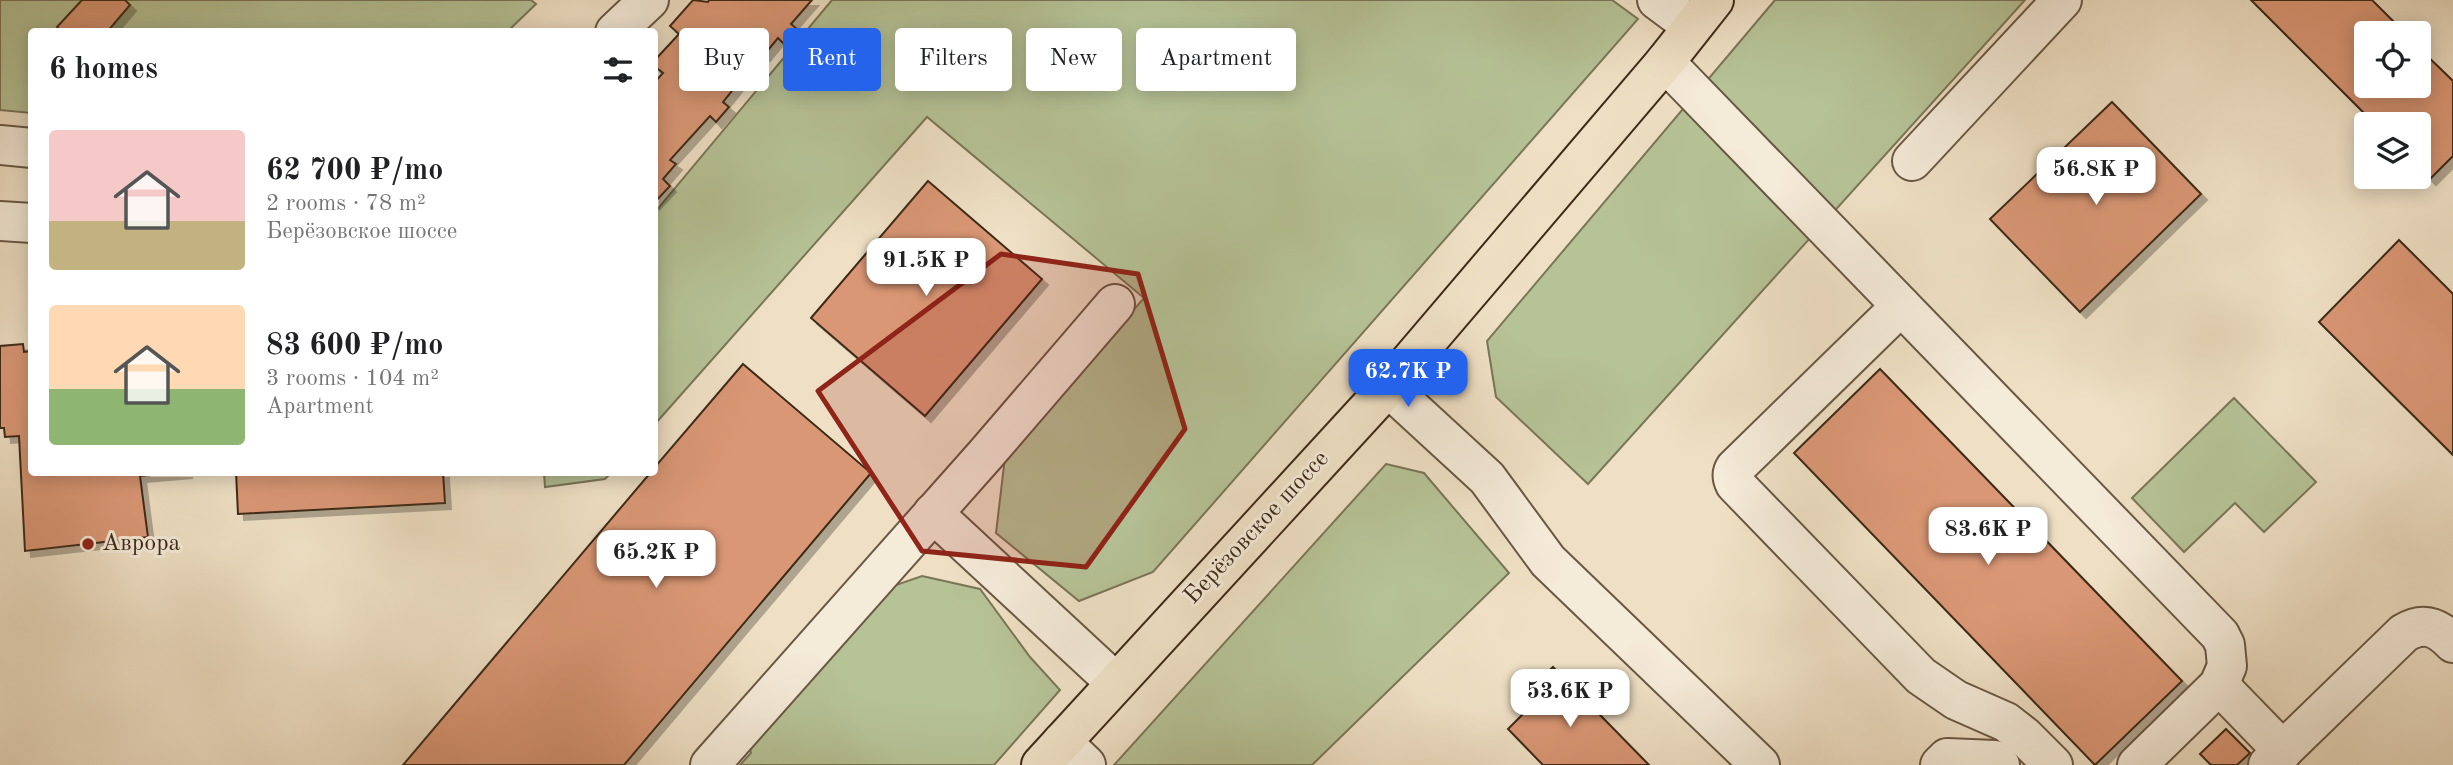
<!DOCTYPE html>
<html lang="en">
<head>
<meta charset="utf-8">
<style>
  :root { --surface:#fff; --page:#f2f2f2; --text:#202124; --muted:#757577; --accent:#2563eb }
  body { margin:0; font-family:"Old Standard TT",serif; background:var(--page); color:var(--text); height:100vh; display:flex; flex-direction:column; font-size:26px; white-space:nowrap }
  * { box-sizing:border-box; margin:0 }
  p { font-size:23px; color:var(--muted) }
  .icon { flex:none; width:38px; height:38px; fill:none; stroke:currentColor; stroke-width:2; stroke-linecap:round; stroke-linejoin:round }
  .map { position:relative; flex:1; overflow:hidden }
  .side { position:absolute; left:28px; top:28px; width:630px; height:448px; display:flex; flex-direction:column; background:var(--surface); border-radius:7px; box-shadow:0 4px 18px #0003 }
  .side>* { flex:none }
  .banner { position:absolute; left:679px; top:28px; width:665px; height:63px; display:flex; gap:14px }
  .controls { position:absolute; left:2354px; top:21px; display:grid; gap:14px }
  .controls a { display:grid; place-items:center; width:77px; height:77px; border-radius:7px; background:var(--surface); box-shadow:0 4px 18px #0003; font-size:35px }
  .price { position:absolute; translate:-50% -60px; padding:0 16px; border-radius:14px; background:#fff; color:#222; font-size:23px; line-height:46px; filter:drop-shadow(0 2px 4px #0008) }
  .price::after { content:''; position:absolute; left:50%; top:42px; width:21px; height:16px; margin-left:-10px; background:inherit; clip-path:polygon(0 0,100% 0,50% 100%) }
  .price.active { background:var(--accent); color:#fff }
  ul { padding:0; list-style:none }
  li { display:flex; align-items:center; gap:21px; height:175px; padding:0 21px }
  li span { display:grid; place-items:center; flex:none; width:196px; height:140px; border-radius:7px; color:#555 }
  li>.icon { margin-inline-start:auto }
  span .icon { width:84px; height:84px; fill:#fffc; stroke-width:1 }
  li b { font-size:30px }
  h2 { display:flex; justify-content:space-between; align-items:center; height:84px; padding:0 21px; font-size:30px }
  .pill { padding:0 24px; border-radius:7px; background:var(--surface); box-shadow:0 4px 18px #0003; font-size:24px; line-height:63px }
  .pill.active { background:var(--accent); color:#fff }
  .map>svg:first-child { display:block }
  .green { fill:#b6c397; stroke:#7a7658; stroke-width:2 }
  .building { fill:#da9775; stroke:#3d2a19; stroke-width:2; filter:url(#shadow) }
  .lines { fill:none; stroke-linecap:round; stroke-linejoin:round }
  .minor-casing { stroke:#6a5844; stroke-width:42 }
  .major-casing { stroke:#3d2a19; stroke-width:42 }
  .minor { stroke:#f5ebd9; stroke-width:38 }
  .major { stroke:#efe0c5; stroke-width:38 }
  .marked { fill:#8f2418; fill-opacity:0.2; stroke:#8f2418; stroke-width:5; stroke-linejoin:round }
  .poi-dot { fill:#8f2418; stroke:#f5ebd9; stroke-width:2.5 }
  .labels { text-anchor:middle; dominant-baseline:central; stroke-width:6; stroke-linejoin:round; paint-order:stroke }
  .street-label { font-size:24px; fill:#3d2a19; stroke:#f5ebd9 }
  .poi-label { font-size:24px; fill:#3d2a19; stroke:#f5ebd9; text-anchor:start }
</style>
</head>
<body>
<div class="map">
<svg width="2453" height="765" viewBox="0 0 2453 765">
  <defs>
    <filter id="shadow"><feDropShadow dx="6" dy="6" stdDeviation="0" flood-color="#0004"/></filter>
  </defs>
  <rect width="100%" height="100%" fill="#efe0c5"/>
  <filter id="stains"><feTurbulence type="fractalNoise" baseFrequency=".00286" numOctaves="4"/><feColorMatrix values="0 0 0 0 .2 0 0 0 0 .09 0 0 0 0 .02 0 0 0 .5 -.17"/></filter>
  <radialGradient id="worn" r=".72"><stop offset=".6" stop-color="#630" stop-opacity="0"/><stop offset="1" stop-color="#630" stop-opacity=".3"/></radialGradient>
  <g class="green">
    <polygon points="0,0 531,0 536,4 508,31 32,32 31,113 0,110"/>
    <polygon points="832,0 1612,0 1638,19 1153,572 1079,601 996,533 1005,457 1144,298 927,117 655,424 655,212"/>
    <polygon points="1775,0 2025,0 1588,484 1496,397 1487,341"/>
    <polygon points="2234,398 2316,482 2264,532 2235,503 2184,552 2132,498"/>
    <polygon points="1386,464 1424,473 1509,573 1312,765 1114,765"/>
    <polygon points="544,473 544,472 611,473 605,479 545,487"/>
    <polygon points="922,576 980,589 1030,657 1060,690 994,765 740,765 751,753 745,730 861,597"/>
  </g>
  <g class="building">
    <polygon points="82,0 125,0 130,5 107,32 62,32 57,27"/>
    <polygon points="693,0 708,2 709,0 812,0 791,24 797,29 784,44 778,38 764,55 758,49 734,76 740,81 723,102 729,107 716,122 710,116 670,160 676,164 663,179 670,186 654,203 654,83 663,73 654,66 654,61 679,34 670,26"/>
    <polygon points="2251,0 2372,0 2405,33 2366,33 2366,86 2418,86 2418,47 2453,81 2453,156 2430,179 2418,167 2418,124 2375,124"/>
    <polygon points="2112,102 2201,194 2080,312 1990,219"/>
    <polygon points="928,181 1042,279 925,416 811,318"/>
    <polygon points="2399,240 2453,294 2453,455 2319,322"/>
    <polygon points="23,344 24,352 32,351 32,472 187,472 140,476 148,537 25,551 19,436 5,437 4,428 0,428 0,346"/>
    <polygon points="743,364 871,473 624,765 403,765 651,472 654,472 654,468"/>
    <polygon points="1880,369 2182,681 2095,765 1794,453"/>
    <polygon points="236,472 443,472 445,503 238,514"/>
    <polygon points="1553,667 1649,765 1543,765 1508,729 1538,699 1530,690"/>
    <polygon points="2226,729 2250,753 2237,765 2211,765 2200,754"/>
  </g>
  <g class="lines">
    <defs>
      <g id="minor">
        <polyline points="1657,0 1692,26"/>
        <polyline points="615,32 649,0"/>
        <polyline points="1665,62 2220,635 2225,645 2227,666 2219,685 2137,765"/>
        <polyline points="0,145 32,148"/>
        <polyline points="1912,161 2062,0"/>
        <polyline points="0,221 32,223"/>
        <path d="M1901 306 1735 468C1731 474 1732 478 1735 484L1921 676 1956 700 2006 722 2024 736 2053 765"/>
        <polyline points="1388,387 1487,478 1548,561 1760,765"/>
        <polyline points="933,513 1115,682"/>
        <polyline points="2219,685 2283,751"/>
        <polyline points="1062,742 1086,765"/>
        <polyline points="710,765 986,454 1115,304"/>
        <polyline points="1940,765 1947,758 1995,760 2000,765"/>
        <path d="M2268 765 2404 633C2424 621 2438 627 2453 643"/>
      </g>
      <polyline id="major" points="1041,765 1388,387 1665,62 1714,0"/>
    </defs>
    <use href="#minor" class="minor-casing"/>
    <use href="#major" class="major-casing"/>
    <use href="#minor" class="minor"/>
    <use href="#major" class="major"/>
  </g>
  <path class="marked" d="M1001 254 1138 274 1185 429 1086 567 922 551 818 391Z"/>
  <circle class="poi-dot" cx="88" cy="544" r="7"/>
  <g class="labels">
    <g class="street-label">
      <text transform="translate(1257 528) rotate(-47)">Берёзовское шоссе</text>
    </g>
    <g class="poi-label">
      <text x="102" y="544">Аврора</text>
    </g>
  </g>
  <rect width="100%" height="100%" filter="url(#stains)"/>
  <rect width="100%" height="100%" fill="url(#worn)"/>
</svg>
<div class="controls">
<a><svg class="icon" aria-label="locate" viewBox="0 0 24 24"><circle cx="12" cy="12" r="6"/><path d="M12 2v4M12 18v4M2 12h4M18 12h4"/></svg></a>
<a><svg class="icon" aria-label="layers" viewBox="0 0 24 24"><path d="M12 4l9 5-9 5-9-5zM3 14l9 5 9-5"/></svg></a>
</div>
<b class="price" style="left:2096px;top:207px">56.8K ₽</b>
<b class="price" style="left:926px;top:298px">91.5K ₽</b>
<b class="price active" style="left:1408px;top:409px">62.7K ₽</b>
<b class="price" style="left:1988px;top:567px">83.6K ₽</b>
<b class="price" style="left:656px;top:590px">65.2K ₽</b>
<b class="price" style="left:1570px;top:729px">53.6K ₽</b>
<div class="banner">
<a class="pill">Buy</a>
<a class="pill active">Rent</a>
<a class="pill">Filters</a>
<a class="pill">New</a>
<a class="pill">Apartment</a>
</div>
<section class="side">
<h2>6 homes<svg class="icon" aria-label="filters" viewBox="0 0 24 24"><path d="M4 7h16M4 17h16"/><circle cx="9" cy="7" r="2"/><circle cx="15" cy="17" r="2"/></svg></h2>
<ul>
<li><span style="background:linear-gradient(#f6c9c9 65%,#c2b280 0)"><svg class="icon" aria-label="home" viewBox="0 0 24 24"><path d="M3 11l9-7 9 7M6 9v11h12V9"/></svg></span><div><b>62 700 ₽/mo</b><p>2 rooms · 78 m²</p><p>Берёзовское шоссе</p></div></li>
<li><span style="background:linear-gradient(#ffd9b3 60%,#8fb573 0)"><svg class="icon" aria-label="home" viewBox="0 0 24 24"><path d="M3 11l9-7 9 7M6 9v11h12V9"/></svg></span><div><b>83 600 ₽/mo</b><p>3 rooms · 104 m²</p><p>Apartment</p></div></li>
</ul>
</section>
</div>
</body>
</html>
